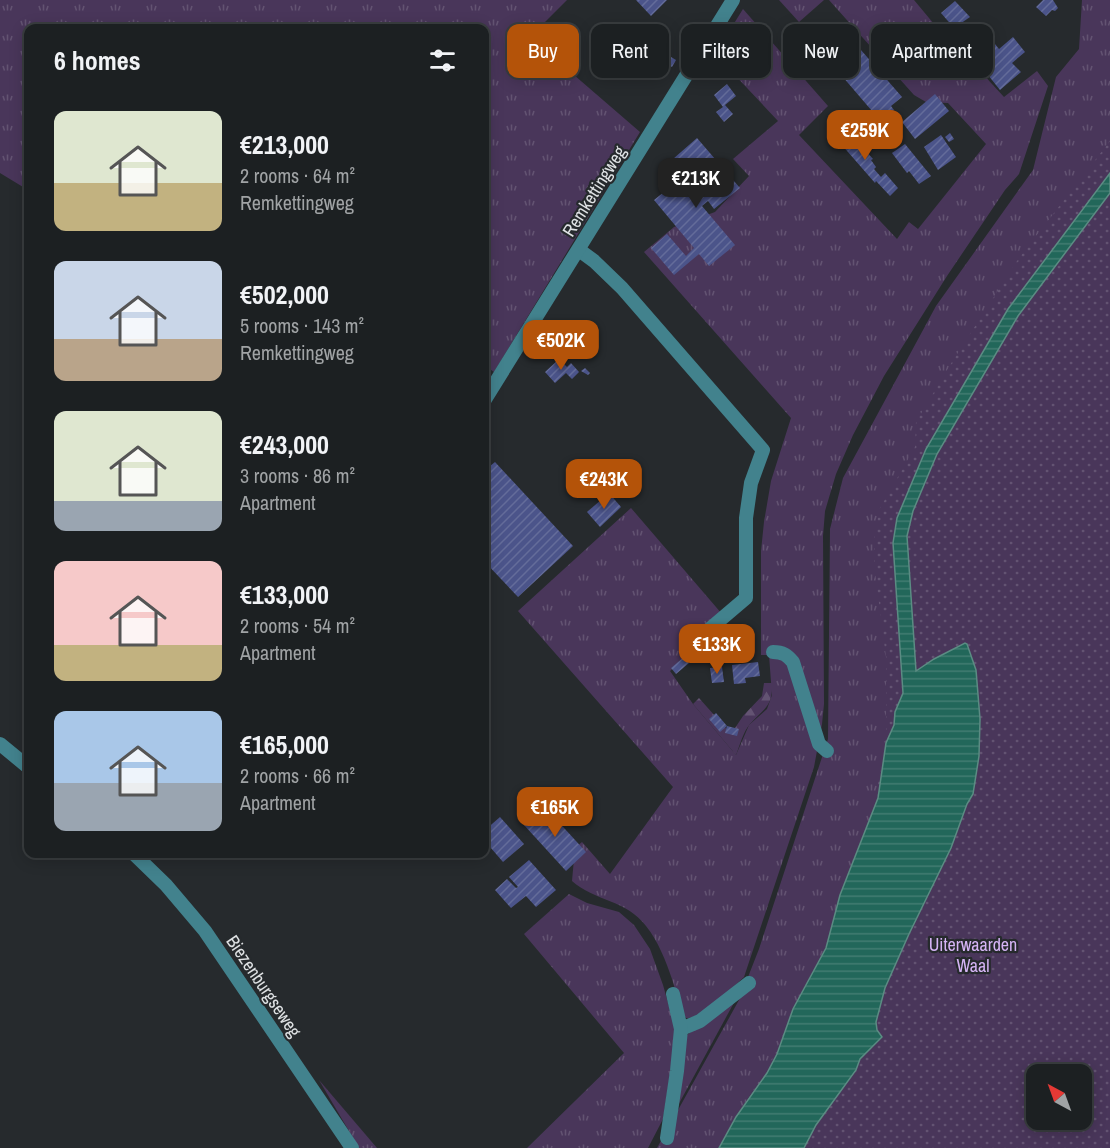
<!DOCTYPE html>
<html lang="en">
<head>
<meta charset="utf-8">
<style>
  :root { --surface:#1c2022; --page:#292d2f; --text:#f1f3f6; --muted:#a0a3a5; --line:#3a3e40; --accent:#b45309 }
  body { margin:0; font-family:"Archivo Narrow",sans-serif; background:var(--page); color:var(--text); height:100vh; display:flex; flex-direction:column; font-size:22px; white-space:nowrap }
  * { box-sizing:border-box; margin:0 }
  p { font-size:20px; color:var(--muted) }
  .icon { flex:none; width:33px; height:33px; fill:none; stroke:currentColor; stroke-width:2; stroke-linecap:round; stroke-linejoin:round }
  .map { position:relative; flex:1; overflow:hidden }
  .panel { position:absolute; left:24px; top:24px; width:465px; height:834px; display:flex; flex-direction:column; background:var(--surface); border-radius:12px; box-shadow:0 3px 15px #0003,0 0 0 2px var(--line) }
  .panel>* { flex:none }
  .top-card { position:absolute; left:507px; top:24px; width:513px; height:54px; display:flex; gap:12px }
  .needle { width:39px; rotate:319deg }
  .buttons { position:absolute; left:1026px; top:1064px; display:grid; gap:12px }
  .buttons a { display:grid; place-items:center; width:66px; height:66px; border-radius:12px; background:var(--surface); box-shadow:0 3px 15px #0003,0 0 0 2px var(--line); font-size:30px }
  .price { position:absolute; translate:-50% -51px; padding:0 14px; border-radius:12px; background:var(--accent); color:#fff; font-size:20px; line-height:39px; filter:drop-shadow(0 2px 3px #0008) }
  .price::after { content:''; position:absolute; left:50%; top:36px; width:18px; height:14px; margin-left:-9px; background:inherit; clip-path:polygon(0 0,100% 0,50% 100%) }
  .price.active { background:#222; color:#fff }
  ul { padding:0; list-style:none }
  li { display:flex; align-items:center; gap:18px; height:150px; padding:0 30px }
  li span { display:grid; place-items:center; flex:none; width:168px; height:120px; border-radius:12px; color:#555 }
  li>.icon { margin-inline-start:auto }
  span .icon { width:72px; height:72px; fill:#fffc; stroke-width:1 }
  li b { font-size:26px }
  h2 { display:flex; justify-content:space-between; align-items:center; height:72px; padding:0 30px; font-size:26px }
  .pill { padding:0 21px; border-radius:12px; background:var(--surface); box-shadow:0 3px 15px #0003,0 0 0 2px var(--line); font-size:21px; line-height:54px }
  .pill.active { background:var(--accent); color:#fff }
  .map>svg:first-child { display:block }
  .grass { fill:url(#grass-tufts) }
  .forest { fill:url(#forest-firs) }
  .park { fill:url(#park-dots); fill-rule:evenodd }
  .water { fill:url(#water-rules); stroke:#5b8c83; stroke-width:1.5 }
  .building { fill:url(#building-hatch) }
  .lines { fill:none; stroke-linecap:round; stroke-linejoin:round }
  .minor { stroke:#42828d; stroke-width:14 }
  .labels { text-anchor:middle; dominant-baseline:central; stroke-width:4.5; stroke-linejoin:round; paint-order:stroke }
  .street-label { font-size:18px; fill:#dfe2e4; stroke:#262a2d }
  .park-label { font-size:18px; fill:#d5b4f5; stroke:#262a2d }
</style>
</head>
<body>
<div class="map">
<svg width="1110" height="1148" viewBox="0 0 1110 1148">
  <defs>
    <pattern id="grass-tufts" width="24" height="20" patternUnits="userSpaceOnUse" patternTransform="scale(1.5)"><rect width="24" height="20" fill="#49365a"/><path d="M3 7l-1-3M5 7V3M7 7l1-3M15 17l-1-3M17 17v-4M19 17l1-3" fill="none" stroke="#635372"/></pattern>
    <pattern id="forest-firs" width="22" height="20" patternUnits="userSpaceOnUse" patternTransform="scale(1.5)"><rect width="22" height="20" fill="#49365a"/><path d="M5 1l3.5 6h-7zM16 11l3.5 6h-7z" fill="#635372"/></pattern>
    <pattern id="park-dots" width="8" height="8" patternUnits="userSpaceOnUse" patternTransform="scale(1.5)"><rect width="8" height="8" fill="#49365a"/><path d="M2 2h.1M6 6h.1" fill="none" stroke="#635372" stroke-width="1.8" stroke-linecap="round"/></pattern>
    <pattern id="water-rules" width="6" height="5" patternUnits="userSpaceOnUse" patternTransform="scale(1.5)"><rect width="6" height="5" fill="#22675a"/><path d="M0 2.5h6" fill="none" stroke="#427c72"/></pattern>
    <pattern id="building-hatch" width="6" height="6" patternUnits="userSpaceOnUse" patternTransform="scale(1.5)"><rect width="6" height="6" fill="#4b548a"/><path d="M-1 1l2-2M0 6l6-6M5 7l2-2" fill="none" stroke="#646c9a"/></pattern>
  </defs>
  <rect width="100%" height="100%" fill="#262a2d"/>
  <g class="grass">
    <polygon points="0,0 567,0 530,37 640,132 494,372 484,365 484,28 28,28 28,190 0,173"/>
    <polygon points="779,0 824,0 799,22"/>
    <path d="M829 0H914L944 36 948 33C967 55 984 76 1004 97L1037 71 1048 86 1019 174 1005 190 947 276 884 376 853 435 836 474 825 511 823 536 824 704 822 724 814 767 744 977C732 988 702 1019 686 1018 676 1008 677 992 672 979 666 961 658 941 646 926 627 900 594 901 572 881L575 848 582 842 610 874 673 787 518 611 631 508 728 621 670 671 693 704 736 755 749 725 767 709 772 695 769 655H761V551L764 522 771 481 791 418 644 252 674 227 715 212 749 176 733 159 778 121 715 54 743 9 828 106 799 135 897 239 909 222 918 229 986 144 948 103 926 102 914 95Z"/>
    <polygon points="1082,0 1110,0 1110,173 903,693 878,798 840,895 826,948 803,990 777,1054 736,1117 719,1148 657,1148 739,1000 759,949 828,739 830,529 843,478 936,306 1033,170 1056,77 1079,49"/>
    <polygon points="569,894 587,903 619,912 634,925 650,949 663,985 674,1024 674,1049 663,1119 648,1148 527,1148 624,1053 524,934"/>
    <polygon points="736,999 676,1109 687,1035 716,1012"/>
    <polygon points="319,1080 377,1148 359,1148"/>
  </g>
  <path class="forest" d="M764 683H772C773 707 764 708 750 724 743 732 740 745 736 755L693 704 699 698 731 734 743 716 762 696Z"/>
  <path class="park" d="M1110 141V1148H720L731 1127 773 1057 793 1012 831 941 873 813 886 739V657L874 564V539L879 510 915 447 916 422 952 362 1019 258ZM1036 1074H1082V1119H1036Z"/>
  <polygon class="water" points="1110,173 1110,193 1018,316 937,454 913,511 907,536 916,671 934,659 965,643 967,644 976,670 980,719 979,756 973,794 967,804 951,848 909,934 885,988 876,1022 877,1030 882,1037 860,1059 856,1070 816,1125 804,1148 719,1148 736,1117 767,1073 777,1054 793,1009 826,948 840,895 878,798 886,743 894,725 895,712 903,693 893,543 897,518 926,449 1008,309"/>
  <g class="building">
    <polygon points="636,0 667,0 651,16"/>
    <polygon points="1043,0 1053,0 1058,8 1055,11 1052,10 1046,16 1036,7"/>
    <polygon points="955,1 970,17 954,28 941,13"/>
    <polygon points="1013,37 1025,52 1012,63 1021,72 1000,90 972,55 991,39 999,49"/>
    <polygon points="854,42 902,97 891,106 894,110 888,115 885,112 878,118 830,62"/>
    <polygon points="666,54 676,60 672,67 662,61"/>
    <polygon points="727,84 736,96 725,105 733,114 724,122 716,112 723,107 714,95"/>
    <polygon points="935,94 949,111 915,139 902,122"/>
    <polygon points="842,129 847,134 849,132 873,159 871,160 876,167 874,169 881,177 885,173 898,188 890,196 876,181 875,183 834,136"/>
    <polygon points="950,133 954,139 949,142 945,137"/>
    <polygon points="941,135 956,157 938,170 924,147"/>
    <polygon points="697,138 740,188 714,209 708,201 702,206 735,245 709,266 699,254 674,275 651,248 667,234 686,256 694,248 654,200 680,179 695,197 701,193 673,159"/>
    <polygon points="905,144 931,176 919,184 909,171 907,173 892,153"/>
    <polygon points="559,359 567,367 571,363 579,372 572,379 566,373 555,383 545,372"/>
    <polygon points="585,368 590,373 588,375 581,371"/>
    <polygon points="495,462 573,546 518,597 484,561 484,471"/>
    <polygon points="609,493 621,507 600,527 587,512"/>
    <polygon points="684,657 689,663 676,674 671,668"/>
    <polygon points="758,662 760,676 745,678 746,683 734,684 732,665"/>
    <polygon points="722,667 724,682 712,683 710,668"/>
    <polygon points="716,713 727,726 720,732 709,719"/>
    <polygon points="727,726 739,729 737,736 725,733"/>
    <polygon points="544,806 586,852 566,871 524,825"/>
    <polygon points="500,817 524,844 503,862 484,840 484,831"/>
    <polygon points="529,860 556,890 536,907 526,896 511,908 495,890 507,879 516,888 518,887 509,877"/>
  </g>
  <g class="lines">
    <g class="minor">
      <polyline points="579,250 594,261 622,288 763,450 751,483 746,518 746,598 706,632 724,655"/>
      <polyline points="484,401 733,0"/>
      <path d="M773 652C783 652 787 655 793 662L819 744 827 751"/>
      <polyline points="0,744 28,767"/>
      <polyline points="134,854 166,885 205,931 352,1148"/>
      <polyline points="681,1029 700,1021 749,983"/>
      <polyline points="667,1138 677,1071 681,1029 673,994"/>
    </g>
  </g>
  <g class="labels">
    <g class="street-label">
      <text transform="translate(594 191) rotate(-58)">Remkettingweg</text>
      <text transform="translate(264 986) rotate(56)">Biezenburgseweg</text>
    </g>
    <g class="park-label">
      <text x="973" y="944">Uiterwaarden<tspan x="973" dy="21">Waal</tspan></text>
    </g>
  </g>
</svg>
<div class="buttons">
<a><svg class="needle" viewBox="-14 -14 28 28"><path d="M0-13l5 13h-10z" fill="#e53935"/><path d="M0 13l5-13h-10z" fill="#a0a3a5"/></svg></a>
</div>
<b class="price" style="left:865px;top:161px">€259K</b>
<b class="price active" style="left:696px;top:209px">€213K</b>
<b class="price" style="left:561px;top:371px">€502K</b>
<b class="price" style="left:604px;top:510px">€243K</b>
<b class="price" style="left:717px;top:675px">€133K</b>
<b class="price" style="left:555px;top:838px">€165K</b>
<div class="top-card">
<a class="pill active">Buy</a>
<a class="pill">Rent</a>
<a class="pill">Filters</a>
<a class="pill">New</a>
<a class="pill">Apartment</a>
</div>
<section class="panel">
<h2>6 homes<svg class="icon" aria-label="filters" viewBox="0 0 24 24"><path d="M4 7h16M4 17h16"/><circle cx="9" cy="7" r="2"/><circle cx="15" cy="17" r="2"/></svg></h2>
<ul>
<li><span style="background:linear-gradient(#dfe7d0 60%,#c2b280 0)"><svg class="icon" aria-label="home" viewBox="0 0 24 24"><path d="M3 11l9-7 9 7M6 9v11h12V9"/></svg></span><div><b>€213,000</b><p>2 rooms · 64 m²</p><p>Remkettingweg</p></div></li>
<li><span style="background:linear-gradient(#c9d6e8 65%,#b9a48a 0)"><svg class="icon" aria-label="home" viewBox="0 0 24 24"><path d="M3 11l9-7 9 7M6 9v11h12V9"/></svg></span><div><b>€502,000</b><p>5 rooms · 143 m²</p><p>Remkettingweg</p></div></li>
<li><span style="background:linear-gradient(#dfe7d0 75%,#9aa5b1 0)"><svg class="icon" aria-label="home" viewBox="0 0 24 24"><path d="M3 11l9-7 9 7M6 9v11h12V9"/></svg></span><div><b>€243,000</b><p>3 rooms · 86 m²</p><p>Apartment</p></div></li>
<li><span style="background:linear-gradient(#f6c9c9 70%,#c2b280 0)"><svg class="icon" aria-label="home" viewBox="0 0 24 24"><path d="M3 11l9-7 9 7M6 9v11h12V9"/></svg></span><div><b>€133,000</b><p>2 rooms · 54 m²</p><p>Apartment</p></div></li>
<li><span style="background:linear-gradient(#a9c7e8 60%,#9aa5b1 0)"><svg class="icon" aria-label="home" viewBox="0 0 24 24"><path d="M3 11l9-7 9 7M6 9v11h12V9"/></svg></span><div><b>€165,000</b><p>2 rooms · 66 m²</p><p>Apartment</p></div></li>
</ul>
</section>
</div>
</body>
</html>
